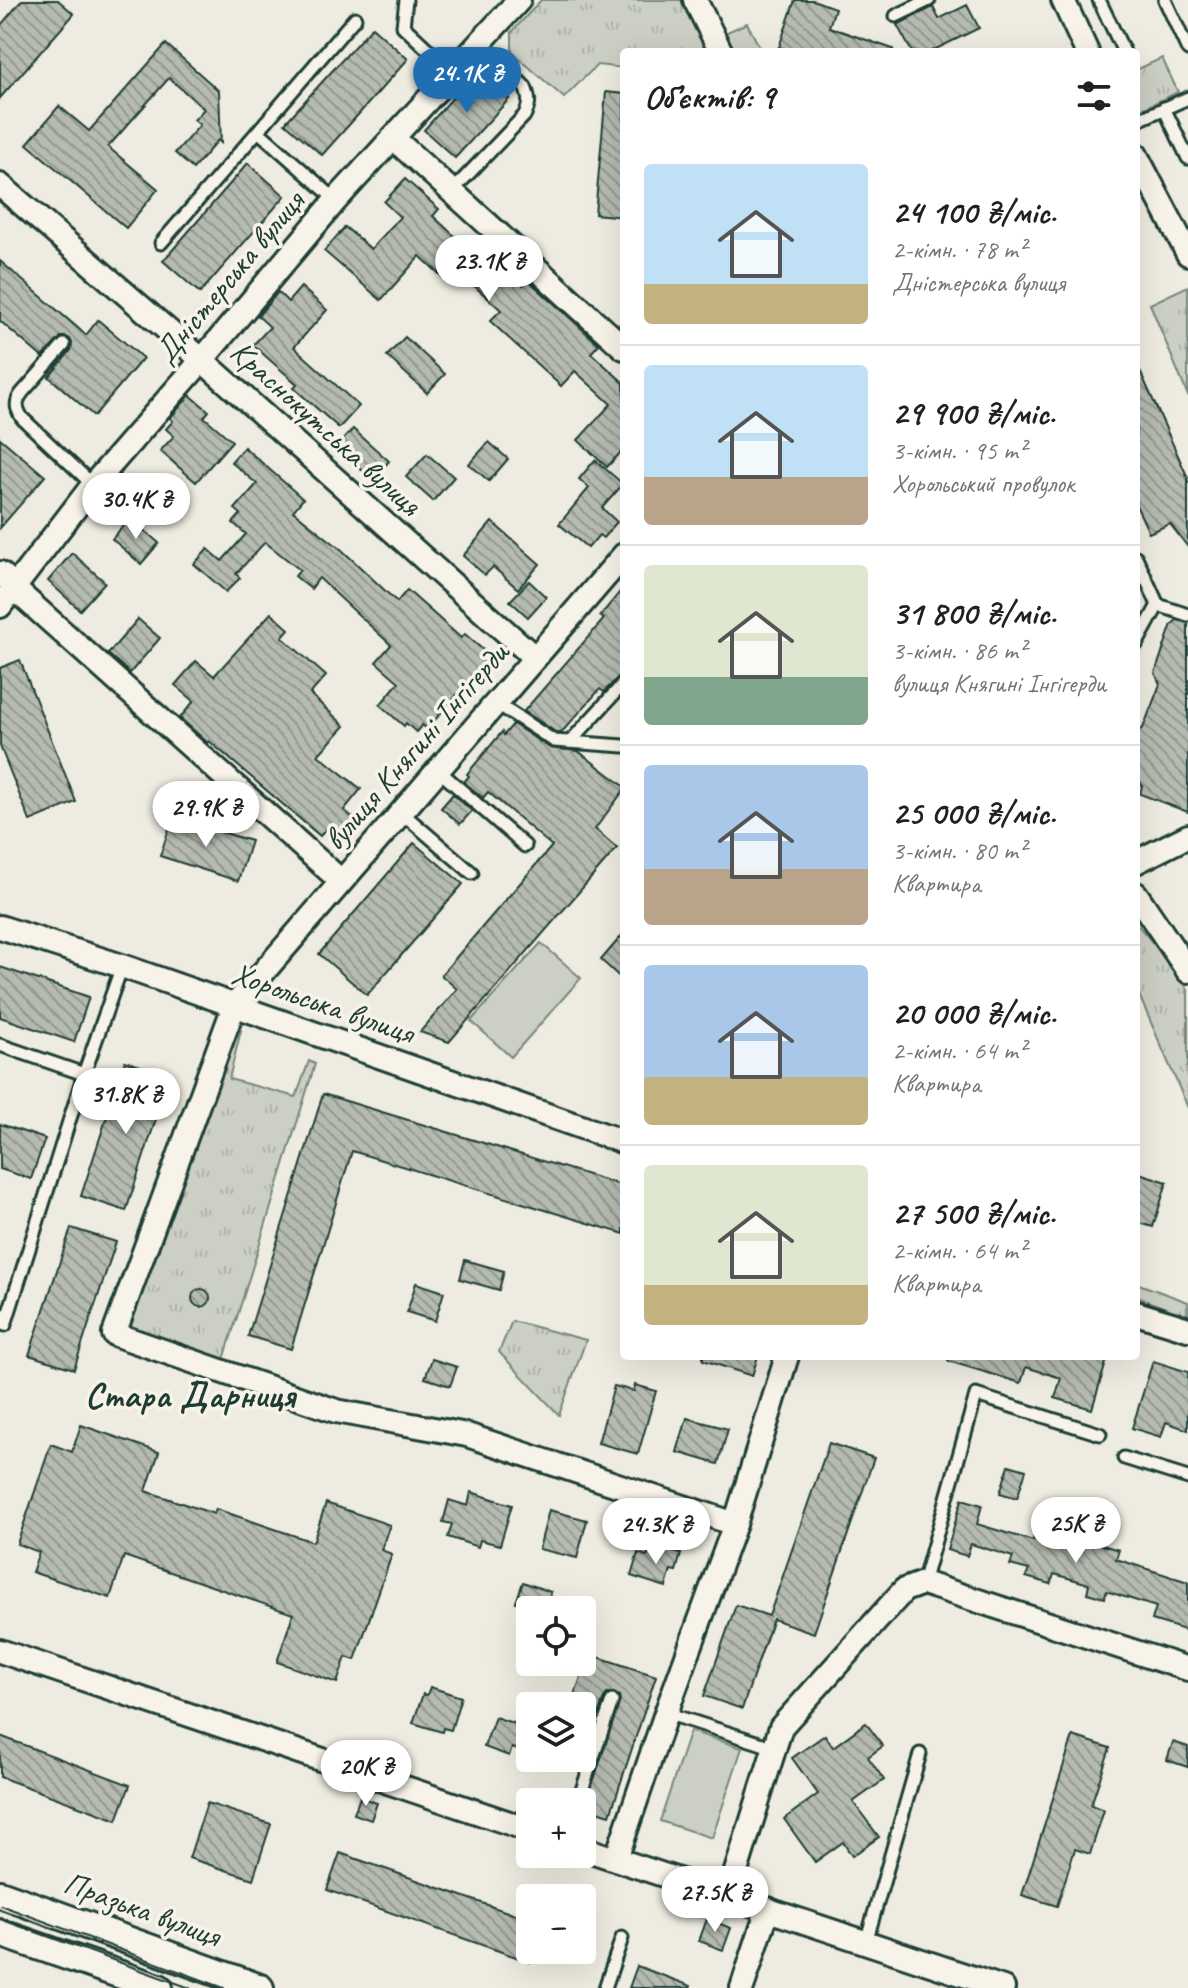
<!DOCTYPE html>
<html lang="uk">
<head>
<meta charset="utf-8">
<style>
  :root { --surface:#fff; --page:#f6f6f6; --text:#202124; --muted:#757577; --line:#e0e0e0; --accent:#1f6fb2 }
  body { margin:0; font-family:Caveat,sans-serif; background:var(--page); color:var(--text); height:100vh; display:flex; flex-direction:column; font-size:30px; white-space:nowrap }
  * { box-sizing:border-box; margin:0 }
  p { font-size:26px; color:var(--muted) }
  .icon { flex:none; width:44px; height:44px; fill:none; stroke:currentColor; stroke-width:2; stroke-linecap:round; stroke-linejoin:round }
  .map { position:relative; flex:1; overflow:hidden }
  .details { position:absolute; left:620px; top:48px; width:520px; height:1312px; display:flex; flex-direction:column; background:var(--surface); border-radius:8px; box-shadow:0 8px 32px #0002 }
  .details>* { flex:none }
  .buttons { position:absolute; left:516px; top:1596px; display:grid; gap:16px }
  .buttons a { display:grid; place-items:center; width:80px; height:80px; border-radius:8px; background:var(--surface); box-shadow:0 8px 32px #0002; font-size:40px }
  .price { position:absolute; translate:-50% -68px; padding:0 18px; border-radius:28px; background:#fff; color:#222; font-size:26px; line-height:52px; filter:drop-shadow(0 2px 4px #0008) }
  .price::after { content:''; position:absolute; left:50%; top:48px; width:24px; height:18px; margin-left:-12px; background:inherit; clip-path:polygon(0 0,100% 0,50% 100%) }
  .price.selected { background:var(--accent); color:#fff }
  ul { padding:0; list-style:none }
  li { display:flex; align-items:center; gap:24px; height:200px; padding:0 24px }
  li+li { border-top:2px solid var(--line) }
  li span { display:grid; place-items:center; flex:none; width:224px; height:160px; border-radius:8px; color:#555 }
  li>.icon { margin-inline-start:auto }
  span .icon { width:96px; height:96px; fill:#fffc; stroke-width:1 }
  li b { font-size:34px }
  h2 { display:flex; justify-content:space-between; align-items:center; height:96px; padding:0 24px; font-size:34px }
  .map>svg:first-child { display:block }
  .grass { fill:url(#grass-tufts); stroke:#76867c; stroke-width:2 }
  .pitch { fill:#cccfc4; stroke:#76867c; stroke-width:2 }
  .building { fill:url(#building-back-hatch); stroke:#1f3d34; stroke-width:2 }
  .lines { fill:none; stroke-linecap:round; stroke-linejoin:round }
  .service-casing { stroke:#1f3d34; stroke-width:17 }
  .minor-casing { stroke:#1f3d34; stroke-width:28 }
  .tertiary-casing { stroke:#1f3d34; stroke-width:32 }
  .service { stroke:#f7f3e8; stroke-width:11 }
  .minor { stroke:#f7f3e8; stroke-width:22 }
  .tertiary { stroke:#f7f3e8; stroke-width:26 }
  .tram { stroke:#1f3d34; stroke-width:2 }
  .labels { text-anchor:middle; dominant-baseline:central; stroke-width:7; stroke-linejoin:round; paint-order:stroke }
  .street-label { font-size:32px; fill:#1f3d34; stroke:#f7f3e8 }
  .quarter-label { font-size:36px; font-weight:bold; fill:#1f3d34; stroke:#f7f3e8 }
</style>
</head>
<body>
<div class="map">
<svg width="1188" height="1988" viewBox="0 0 1188 1988">
  <defs>
    <pattern id="grass-tufts" width="24" height="20" patternUnits="userSpaceOnUse" patternTransform="scale(2)"><rect width="24" height="20" fill="#cccfc4"/><path d="M3 7l-1-3M5 7V3M7 7l1-3M15 17l-1-3M17 17v-4M19 17l1-3" fill="none" stroke="#afb3a9"/></pattern>
    <pattern id="building-back-hatch" width="6" height="6" patternUnits="userSpaceOnUse" patternTransform="scale(2)"><rect width="6" height="6" fill="#b5bbb0"/><path d="M-1 5l2 2M0 0l6 6M5-1l2 2" fill="none" stroke="#939990"/></pattern>
  </defs>
  <rect width="100%" height="100%" fill="#eeece1"/>
  <filter id="ink" filterUnits="userSpaceOnUse"><feTurbulence type="fractalNoise" baseFrequency=".0125" numOctaves="2"/><feDisplacementMap in="SourceGraphic" scale="16" xChannelSelector="R" yChannelSelector="G"/><feConvolveMatrix kernelMatrix="1 2 1 2 8 2 1 2 1" color-interpolation-filters="sRGB"/></filter>
  <g filter="url(#ink)">
    <g class="grass">
      <polygon points="541,0 682,0 708,52 624,52 624,68 597,65 564,98 512,52 512,32"/>
      <polygon points="747,23 762,52 724,52 716,37"/>
      <polygon points="1162,58 1178,92 1140,110 1136,102 1136,70"/>
      <polygon points="1188,286 1188,396 1150,304"/>
      <polygon points="1136,923 1175,969 1188,990 1188,1108 1136,988"/>
      <polygon points="232,1027 241,1030 229,1079 296,1097 309,1061 315,1064 222,1366 126,1331"/>
      <polygon points="1136,1283 1188,1302 1188,1316 1136,1297"/>
      <polygon points="512,1321 586,1340 559,1415 499,1352"/>
    </g>
    <g class="pitch">
      <polygon points="541,943 581,978 511,1057 471,1021"/>
      <polygon points="690,1731 742,1748 712,1838 660,1821"/>
    </g>
    <g class="building">
      <polygon points="22,0 58,0 74,14 0,98 0,26"/>
      <polygon points="795,0 813,0 835,8 829,27 893,49 893,52 794,52 779,47"/>
      <polygon points="967,5 979,28 930,52 912,52 897,25 933,7 939,19"/>
      <polygon points="372,27 408,59 322,155 285,123"/>
      <polygon points="166,44 219,91 221,143 218,140 193,169 175,153 200,125 194,120 204,109 169,78 108,147 158,189 126,228 27,144 59,106 89,131"/>
      <polygon points="483,74 510,98 455,158 424,130 464,85 469,89"/>
      <polygon points="606,92 624,94 624,217 595,214"/>
      <polygon points="248,163 285,196 200,293 163,261"/>
      <polygon points="405,179 439,209 433,216 472,252 479,244 523,285 528,280 599,344 591,353 624,383 624,449 607,467 578,440 611,404 575,371 561,386 490,321 501,310 460,273 450,284 420,256 381,300 324,251 345,227 371,249 400,217 384,202"/>
      <polygon points="0,261 86,335 98,320 143,358 94,416 49,377 71,350 72,343 70,339 66,337 61,337 42,357 0,321"/>
      <polygon points="301,287 327,310 294,347 359,406 339,428 294,388 297,384 253,345 270,327 258,316 278,292 288,302"/>
      <polygon points="405,337 445,374 427,393 387,356"/>
      <polygon points="1136,362 1188,478 1188,547 1170,524 1149,533 1136,505"/>
      <polygon points="190,395 209,411 204,417 232,441 196,482 160,451 174,436 166,429 173,421 170,418"/>
      <polygon points="353,429 389,461 373,480 336,447"/>
      <polygon points="0,438 45,476 0,528"/>
      <polygon points="489,442 508,459 489,481 469,464"/>
      <polygon points="244,447 303,499 293,511 342,550 397,602 407,590 461,638 465,634 497,662 480,681 474,676 427,729 422,725 416,732 406,723 404,726 380,705 399,682 376,662 391,645 319,578 311,589 295,576 300,570 265,542 236,574 240,578 226,592 194,564 208,549 222,561 246,534 233,523 241,514 235,509 257,484 231,462"/>
      <polygon points="427,454 454,477 433,501 406,477"/>
      <polygon points="595,460 623,484 602,508 617,522 603,538 599,535 588,548 559,524 589,488 579,479"/>
      <polygon points="130,518 159,543 141,564 112,539"/>
      <polygon points="492,522 540,564 518,589 493,567 485,575 463,556"/>
      <polygon points="72,553 105,582 80,610 48,581"/>
      <polygon points="529,581 546,597 528,617 510,601"/>
      <polygon points="624,587 624,675 618,677 604,692 600,689 561,733 557,733 524,711 604,619 600,616"/>
      <polygon points="271,613 289,629 282,637 326,676 310,694 345,726 318,755 361,789 344,810 356,820 339,840 326,829 320,836 209,741 208,743 180,718 194,701 175,685 196,661 214,676"/>
      <polygon points="138,619 160,638 130,673 108,654"/>
      <polygon points="1177,620 1188,623 1188,812 1140,794 1142,786 1136,775 1136,732 1143,728 1160,684 1155,673 1172,624"/>
      <polygon points="20,660 76,802 30,821 0,746 0,668"/>
      <polygon points="513,724 550,748 578,751 624,786 624,790 595,829 617,848 449,1042 420,1032 457,989 441,975 552,846 488,792 483,798 464,782 469,776 467,774 502,732 504,735"/>
      <polygon points="453,794 472,811 460,824 441,808"/>
      <polygon points="173,817 251,841 238,881 160,856"/>
      <polygon points="414,843 463,884 367,995 319,954"/>
      <polygon points="624,933 624,981 601,960"/>
      <polygon points="0,967 89,997 74,1042 0,1017"/>
      <polygon points="125,1061 170,1076 126,1211 81,1196"/>
      <polygon points="323,1094 624,1186 624,1234 352,1151 291,1349 248,1336"/>
      <polygon points="0,1124 45,1139 31,1179 0,1169"/>
      <polygon points="1136,1172 1167,1182 1153,1227 1136,1222"/>
      <polygon points="71,1228 116,1242 74,1369 29,1355"/>
      <polygon points="465,1260 504,1271 499,1290 460,1279"/>
      <polygon points="416,1283 444,1292 435,1321 407,1312"/>
      <circle cx="201" cy="1298" r="9"/>
      <polygon points="703,1356 758,1356 752,1376 703,1360"/>
      <polygon points="948,1356 1108,1356 1092,1409 1055,1398 1061,1378 1026,1367 1021,1383 948,1361"/>
      <polygon points="432,1359 457,1367 450,1386 425,1378"/>
      <polygon points="1153,1361 1188,1372 1188,1430 1166,1422 1161,1437 1132,1428"/>
      <polygon points="635,1385 656,1391 638,1454 598,1443 614,1386 634,1391"/>
      <polygon points="687,1418 728,1429 718,1464 677,1452"/>
      <polygon points="81,1425 159,1452 146,1491 214,1514 216,1509 313,1542 326,1503 390,1525 381,1550 392,1554 355,1660 346,1657 337,1683 277,1662 293,1614 124,1556 110,1598 32,1572 39,1552 17,1544 51,1444 72,1452"/>
      <polygon points="829,1443 874,1458 814,1633 773,1619 742,1709 704,1696 736,1605 769,1616"/>
      <polygon points="1009,1465 1026,1470 1017,1498 1000,1493"/>
      <polygon points="471,1492 512,1505 500,1545 480,1540 478,1547 448,1537 452,1524 443,1522 449,1500 468,1506"/>
      <polygon points="962,1499 982,1505 977,1524 1033,1541 1036,1528 1065,1536 1065,1534 1119,1550 1116,1559 1188,1582 1188,1631 1152,1620 1156,1607 1106,1591 1105,1598 1087,1593 1089,1584 1054,1574 1051,1584 1026,1577 1029,1570 1010,1565 1013,1557 971,1544 967,1556 947,1550"/>
      <polygon points="549,1510 587,1520 577,1558 539,1549"/>
      <polygon points="651,1545 681,1554 676,1571 671,1570 666,1587 631,1576 638,1553 647,1556"/>
      <polygon points="523,1582 551,1592 546,1608 516,1602"/>
      <polygon points="589,1654 656,1676 610,1815 585,1807 620,1700 619,1696 614,1693 607,1694 604,1698 582,1763 582,1706 571,1706"/>
      <polygon points="430,1687 461,1697 451,1730 443,1728 442,1732 413,1723 423,1694 427,1695"/>
      <polygon points="495,1717 530,1729 530,1741 526,1753 512,1748 509,1756 484,1747"/>
      <polygon points="866,1723 883,1746 868,1757 884,1780 853,1802 879,1837 852,1856 843,1842 815,1862 784,1819 818,1794 792,1758 825,1735 833,1747"/>
      <polygon points="0,1736 130,1785 117,1820 0,1777"/>
      <polygon points="1073,1736 1110,1748 1091,1805 1104,1810 1090,1854 1075,1849 1057,1906 1022,1895"/>
      <polygon points="1173,1742 1188,1747 1188,1767 1167,1760"/>
      <polygon points="360,1797 377,1803 371,1820 354,1814"/>
      <polygon points="207,1803 271,1824 253,1879 189,1858"/>
      <polygon points="340,1853 530,1920 530,1962 327,1890"/>
      <polygon points="707,1919 731,1928 723,1950 699,1941"/>
      <polygon points="637,1966 691,1986 690,1988 629,1988"/>
    </g>
    <g class="lines">
      <defs>
        <g id="service">
          <polyline points="406,0 403,26 453,73"/>
          <polyline points="1099,0 1124,52"/>
          <polyline points="1165,0 1188,50"/>
          <polyline points="896,16 929,0"/>
          <polyline points="1164,108 1188,158"/>
          <polyline points="1136,121 1188,98"/>
          <path d="M452 191 524 116C530 105 530 99 525 87L480 42"/>
          <polyline points="336,200 258,131 355,18"/>
          <polyline points="161,243 258,131"/>
          <path d="M64 345 22 393C15 402 16 408 22 418L93 485"/>
          <polyline points="1136,557 1158,605 1136,645"/>
          <polyline points="1158,605 1188,615"/>
          <polyline points="496,703 554,741 624,746"/>
          <polyline points="570,742 624,683"/>
          <polyline points="438,770 525,846"/>
          <polyline points="401,812 472,873"/>
          <polyline points="0,1045 84,1074"/>
          <polyline points="5,1325 84,1074 122,966"/>
          <polyline points="1124,1458 1188,1478"/>
          <polyline points="923,1583 976,1395 1100,1434"/>
          <polyline points="666,1713 775,1748"/>
          <polyline points="578,1802 612,1701"/>
          <polyline points="866,1942 920,1754"/>
          <polyline points="605,1988 622,1938"/>
        </g>
        <g id="minor">
          <polyline points="695,0 721,52"/>
          <polyline points="1063,0 1087,52"/>
          <polyline points="393,138 624,348"/>
          <polyline points="1136,155 1188,254"/>
          <polyline points="0,185 202,360 535,658"/>
          <polyline points="624,555 234,1006 114,1334 336,1411 467,1435 735,1524"/>
          <polyline points="0,573 16,586 19,593 341,881"/>
          <polyline points="0,606 93,485 202,360 336,200 519,0"/>
          <polyline points="1136,862 1188,836"/>
          <polyline points="1136,894 1188,971"/>
          <polyline points="0,927 122,966 624,1142"/>
          <polyline points="1136,1313 1188,1329"/>
          <polyline points="0,1651 530,1830"/>
          <polyline points="582,1848 1003,1988"/>
          <polyline points="616,1859 666,1713 735,1524 787,1356"/>
          <polyline points="728,1897 781,1727 904,1590 923,1583 1188,1669"/>
          <polyline points="742,1988 768,1909"/>
        </g>
        <g id="tertiary">
          <polyline points="0,1894 260,1988"/>
          <polyline points="0,1933 159,1988"/>
        </g>
      </defs>
      <use href="#service" class="service-casing"/>
      <use href="#minor" class="minor-casing"/>
      <use href="#tertiary" class="tertiary-casing"/>
      <use href="#service" class="service"/>
      <use href="#minor" class="minor"/>
      <use href="#tertiary" class="tertiary"/>
      <g class="tram">
        <polyline points="0,1905 224,1988"/>
        <polyline points="0,1919 190,1988"/>
      </g>
    </g>
  </g>
  <g class="labels">
    <g class="street-label">
      <text transform="translate(229 277) rotate(-50)">Дністерська вулиця</text>
      <text transform="translate(326 428) rotate(42)">Краснокутська вулиця</text>
      <text transform="translate(416 746) rotate(-49)">вулиця Княгині Інгігерди</text>
      <text transform="translate(323 1003) rotate(19)">Хорольська вулиця</text>
      <text transform="translate(142 1909) rotate(20)">Празька вулиця</text>
    </g>
    <g class="quarter-label">
      <text x="190" y="1395">Стара Дарниця</text>
    </g>
  </g>
</svg>
<div class="buttons">
<a><svg class="icon" aria-label="locate" viewBox="0 0 24 24"><circle cx="12" cy="12" r="6"/><path d="M12 2v4M12 18v4M2 12h4M18 12h4"/></svg></a>
<a><svg class="icon" aria-label="layers" viewBox="0 0 24 24"><path d="M12 4l9 5-9 5-9-5zM3 14l9 5 9-5"/></svg></a>
<a>+</a>
<a>−</a>
</div>
<b class="price selected" style="left:467px;top:115px">24.1K ₴</b>
<b class="price" style="left:489px;top:303px">23.1K ₴</b>
<b class="price" style="left:136px;top:541px">30.4K ₴</b>
<b class="price" style="left:206px;top:849px">29.9K ₴</b>
<b class="price" style="left:126px;top:1136px">31.8K ₴</b>
<b class="price" style="left:1076px;top:1565px">25K ₴</b>
<b class="price" style="left:656px;top:1566px">24.3K ₴</b>
<b class="price" style="left:366px;top:1808px">20K ₴</b>
<b class="price" style="left:715px;top:1934px">27.5K ₴</b>
<section class="details">
<h2>Об’єктів: 9<svg class="icon" aria-label="filters" viewBox="0 0 24 24"><path d="M4 7h16M4 17h16"/><circle cx="9" cy="7" r="2"/><circle cx="15" cy="17" r="2"/></svg></h2>
<ul>
<li><span style="background:linear-gradient(#bfe0f5 75%,#c2b280 0)"><svg class="icon" aria-label="home" viewBox="0 0 24 24"><path d="M3 11l9-7 9 7M6 9v11h12V9"/></svg></span><div><b>24 100 ₴/міс.</b><p>2-кімн. · 78 m²</p><p>Дністерська вулиця</p></div></li>
<li><span style="background:linear-gradient(#bfe0f5 70%,#b9a48a 0)"><svg class="icon" aria-label="home" viewBox="0 0 24 24"><path d="M3 11l9-7 9 7M6 9v11h12V9"/></svg></span><div><b>29 900 ₴/міс.</b><p>3-кімн. · 95 m²</p><p>Хорольський провулок</p></div></li>
<li><span style="background:linear-gradient(#dfe7d0 70%,#7fa58c 0)"><svg class="icon" aria-label="home" viewBox="0 0 24 24"><path d="M3 11l9-7 9 7M6 9v11h12V9"/></svg></span><div><b>31 800 ₴/міс.</b><p>3-кімн. · 86 m²</p><p>вулиця Княгині Інгігерди</p></div></li>
<li><span style="background:linear-gradient(#a9c7e8 65%,#b9a48a 0)"><svg class="icon" aria-label="home" viewBox="0 0 24 24"><path d="M3 11l9-7 9 7M6 9v11h12V9"/></svg></span><div><b>25 000 ₴/міс.</b><p>3-кімн. · 80 m²</p><p>Квартира</p></div></li>
<li><span style="background:linear-gradient(#a9c7e8 70%,#c2b280 0)"><svg class="icon" aria-label="home" viewBox="0 0 24 24"><path d="M3 11l9-7 9 7M6 9v11h12V9"/></svg></span><div><b>20 000 ₴/міс.</b><p>2-кімн. · 64 m²</p><p>Квартира</p></div></li>
<li><span style="background:linear-gradient(#dfe7d0 75%,#c2b280 0)"><svg class="icon" aria-label="home" viewBox="0 0 24 24"><path d="M3 11l9-7 9 7M6 9v11h12V9"/></svg></span><div><b>27 500 ₴/міс.</b><p>2-кімн. · 64 m²</p><p>Квартира</p></div></li>
</ul>
</section>
</div>
</body>
</html>
